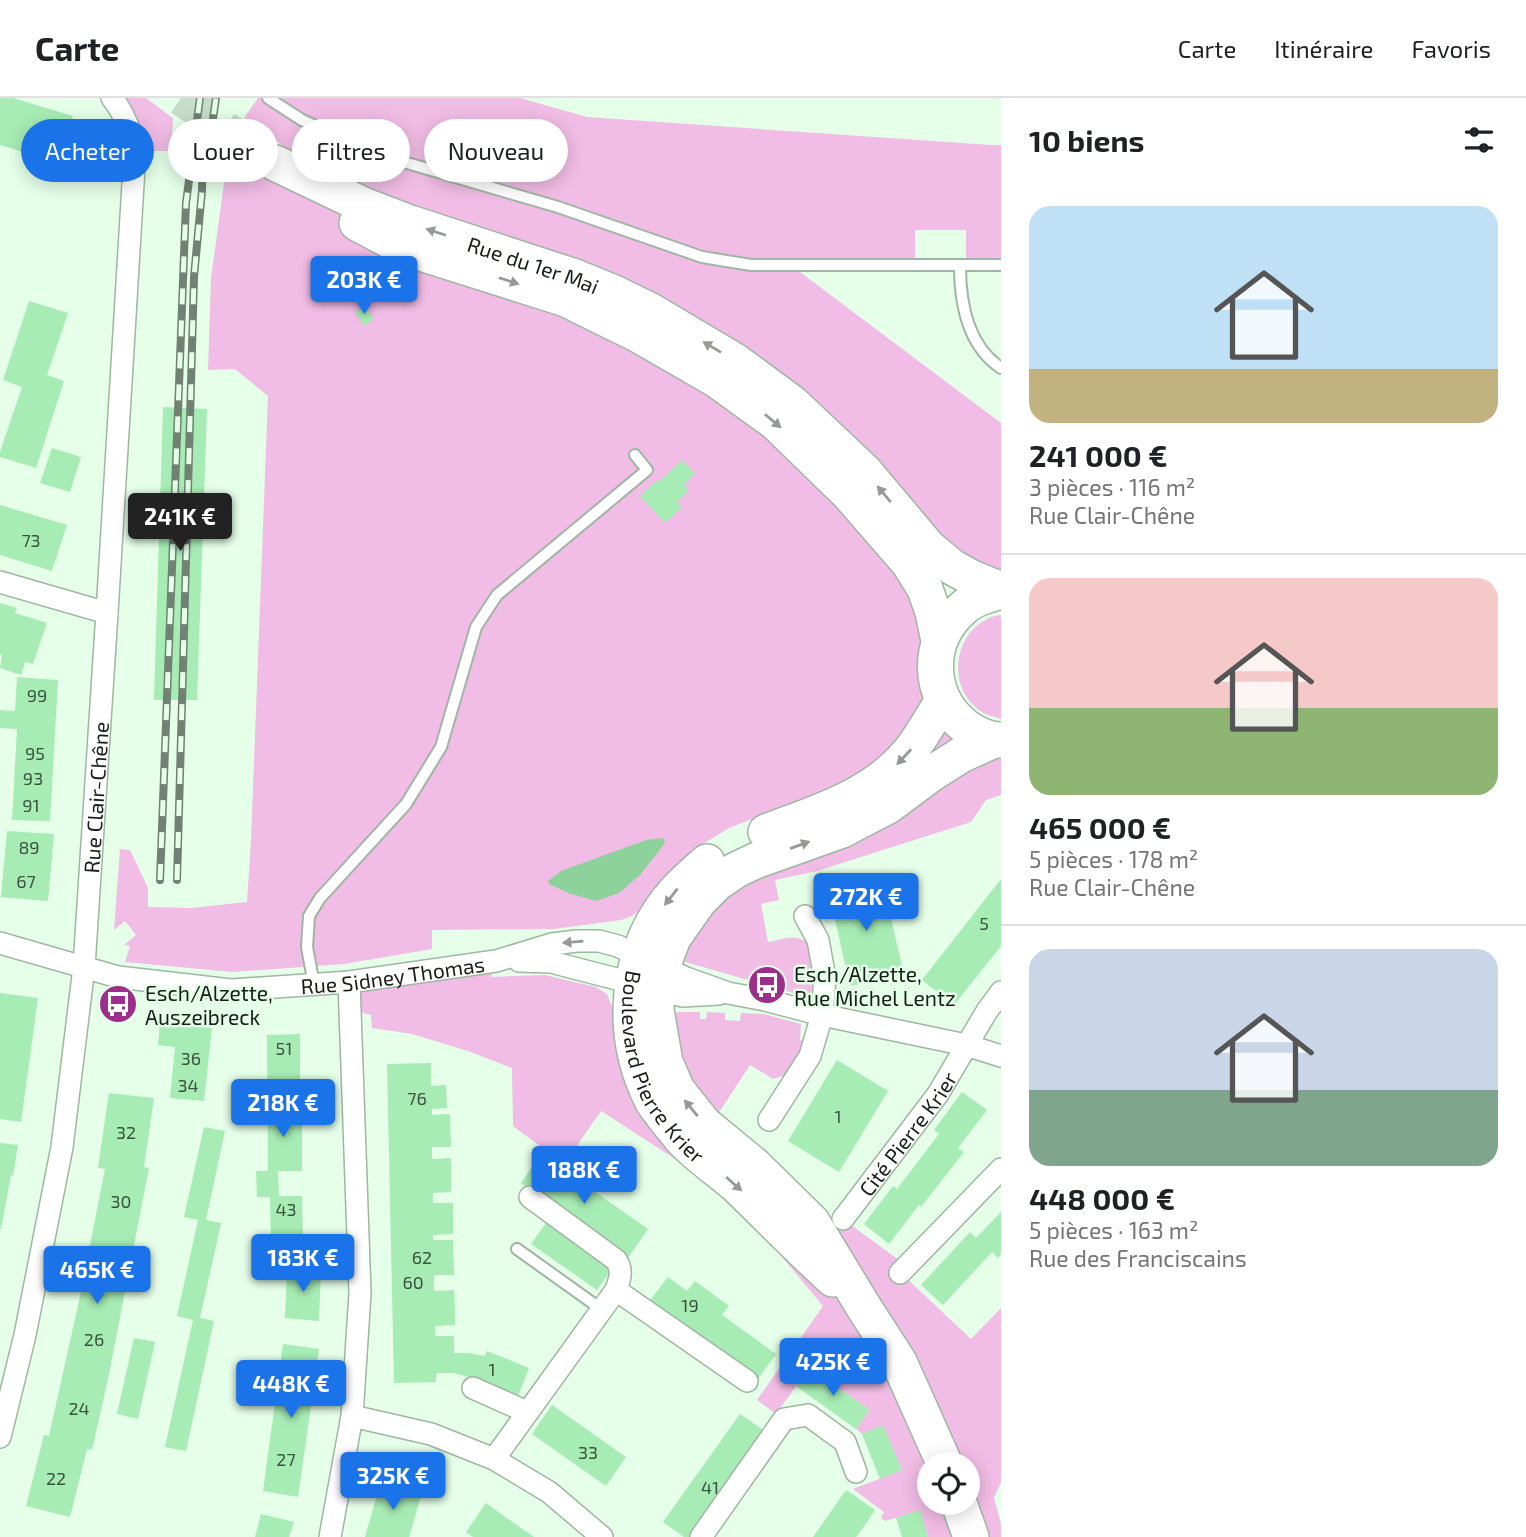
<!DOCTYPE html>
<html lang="fr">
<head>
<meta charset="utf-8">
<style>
  :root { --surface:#fff; --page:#f6f6f6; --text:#202124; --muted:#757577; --line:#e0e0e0; --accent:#1a73e8 }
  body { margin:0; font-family:"Exo 2",sans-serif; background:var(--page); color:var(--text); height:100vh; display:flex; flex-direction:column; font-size:26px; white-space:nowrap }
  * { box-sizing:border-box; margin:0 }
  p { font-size:23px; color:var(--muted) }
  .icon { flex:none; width:38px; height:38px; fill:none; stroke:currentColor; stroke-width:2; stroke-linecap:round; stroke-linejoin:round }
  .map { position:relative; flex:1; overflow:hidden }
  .panel { display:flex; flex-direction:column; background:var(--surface); width:525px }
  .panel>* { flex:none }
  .hud { position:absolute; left:21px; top:21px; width:665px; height:63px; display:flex; gap:14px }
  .controls { position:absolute; left:917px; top:1354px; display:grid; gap:14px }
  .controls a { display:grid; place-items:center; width:63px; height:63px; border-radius:50%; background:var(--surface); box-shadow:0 4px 18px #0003; font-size:35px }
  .price { position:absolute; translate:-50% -60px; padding:0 16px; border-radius:7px; background:var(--accent); color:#fff; font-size:23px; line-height:46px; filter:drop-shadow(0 2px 4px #0008) }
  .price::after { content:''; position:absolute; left:50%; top:42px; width:21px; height:16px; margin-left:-10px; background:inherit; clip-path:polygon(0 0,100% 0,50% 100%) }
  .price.selected { background:#222; color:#fff }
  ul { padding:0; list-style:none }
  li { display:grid; align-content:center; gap:14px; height:371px; padding:0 28px }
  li+li { border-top:2px solid var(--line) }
  li span { display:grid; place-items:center; height:217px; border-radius:21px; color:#555 }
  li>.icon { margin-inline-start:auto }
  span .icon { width:126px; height:126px; fill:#fffc; stroke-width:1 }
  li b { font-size:30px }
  h2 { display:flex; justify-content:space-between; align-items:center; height:84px; padding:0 28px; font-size:30px }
  .pill { padding:0 24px; border-radius:32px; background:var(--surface); box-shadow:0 4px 18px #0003; font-size:24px; line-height:63px }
  .pill.selected { background:var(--accent); color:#fff }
  header { display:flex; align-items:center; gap:42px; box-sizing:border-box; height:98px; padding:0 35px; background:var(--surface); border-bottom:2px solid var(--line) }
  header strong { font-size:33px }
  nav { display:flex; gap:38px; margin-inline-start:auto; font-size:24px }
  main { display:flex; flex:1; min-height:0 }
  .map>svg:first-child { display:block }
  .green { fill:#f1bce5; fill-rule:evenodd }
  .water { fill:#8ed29b }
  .building { fill:#a7ecb4 }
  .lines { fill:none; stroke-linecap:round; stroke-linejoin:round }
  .primary-tunnel { stroke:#c6ddca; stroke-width:35; stroke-dasharray:35 18; stroke-linecap:butt }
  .service-casing { stroke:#9fb6a2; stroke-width:14 }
  .minor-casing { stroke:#9fb6a2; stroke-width:24 }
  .primary-casing { stroke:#9fb6a2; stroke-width:38 }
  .service { stroke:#fff; stroke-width:10 }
  .minor { stroke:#fff; stroke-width:21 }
  .primary { stroke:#fff; stroke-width:35 }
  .rail-casing { stroke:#718173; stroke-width:8 }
  .rail { stroke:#e5ffe9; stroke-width:5; stroke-dasharray:16; stroke-linecap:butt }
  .oneway { fill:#969a97 }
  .labels { text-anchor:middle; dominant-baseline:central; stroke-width:5; stroke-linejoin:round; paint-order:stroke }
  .number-label { font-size:18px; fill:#3a523e }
  .street-label { font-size:21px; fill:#161f17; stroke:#e5ffe9 }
  .poi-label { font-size:21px; fill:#161f17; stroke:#e5ffe9; text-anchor:start }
</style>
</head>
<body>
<header>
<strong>Carte</strong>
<nav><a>Carte</a><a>Itinéraire</a><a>Favoris</a></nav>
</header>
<main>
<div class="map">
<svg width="1001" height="1439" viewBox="0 0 1001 1439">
  <rect width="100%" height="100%" fill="#e5ffe9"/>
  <g class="green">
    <polygon points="112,0 146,0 173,20 171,53 135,53"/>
    <polygon points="258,0 520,0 587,19 991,47 1001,47 1001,167 966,168 966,132 915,132 915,168 792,168 1001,325 1001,492 717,282 909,465 936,583 892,650 871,669 827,693 729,730 701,747 676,767 640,812 632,818 621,822 554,831 432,832 432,851 344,866 232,874 125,864 130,848 124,847 136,837 125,823 114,832 120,751 130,752 148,790 148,809 191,810 247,804 251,742 268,298 235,271 208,272 211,180 228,56 264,81 286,50 244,20"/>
    <path d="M1001 517V621C996 619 990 618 985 616 956 600 950 562 969 536 977 526 988 518 1001 517Z"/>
    <path d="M943 603 1001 642V697L986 702 971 724 817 773 775 782 779 802 761 806 768 844C777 843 788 838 797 840 822 845 813 880 811 897L804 898 678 862 720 801 908 657Z"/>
    <path d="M496 863 491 879 545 877 596 889 607 896 613 911 623 964 812 1124 837 1129 843 1121 907 1168 901 1175 971 1241 1001 1210V1384L994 1400 1001 1426V1439H928L919 1413 885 1423 881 1420 884 1414 853 1391 902 1372 883 1328 862 1336 856 1331 869 1312 810 1269 776 1316 757 1302 823 1208 772 1147 720 1098 672 1059 601 1013 564 1066 513 1028 512 970 468 953 412 936 372 930 371 917 350 912 349 884ZM929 1367H968V1405H929Z"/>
    <polygon points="674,914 700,914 700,921 706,921 707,914 725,915 725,922 740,923 741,915 764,916 801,926 800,942 803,943 801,956 789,976 773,981 750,967 718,1016 696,993 682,962"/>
  </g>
  <polygon class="water" points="663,740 665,745 640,777 619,795 596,803 568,795 549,786 548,783 561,773 646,742"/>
  <g class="building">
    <polygon points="0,0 13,0 73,18 59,65 0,47"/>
    <polygon points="29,203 68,215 47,277 64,283 36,370 0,359 0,354 22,289 3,282"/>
    <polygon points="364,208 374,221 364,228 355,214"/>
    <polygon points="163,309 207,311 197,602 154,602"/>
    <polygon points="52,350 81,359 70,394 40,385"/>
    <polygon points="682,362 695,375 684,387 689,392 677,404 682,409 665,425 640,398 657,382 659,384"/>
    <polygon points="0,407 67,427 52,473 0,457"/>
    <polygon points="0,505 17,510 15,515 47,525 33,566 25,564 21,577 0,570 2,557 0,556"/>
    <polygon points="17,579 58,582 50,723 12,722 17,631 0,630 0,612 15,613"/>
    <polygon points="7,733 54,736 48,803 1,799"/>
    <polygon points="1001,781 1001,848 954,907 922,882"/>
    <polygon points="882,782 904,876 850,888 829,795"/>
    <polygon points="0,895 38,900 21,1024 0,1021"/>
    <polygon points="160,925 212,930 204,1003 170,1000 175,949 158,947"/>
    <polygon points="300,936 300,994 293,994 294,1019 302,1019 302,1073 278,1073 279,1098 302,1098 303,1147 271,1148 270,1099 257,1099 256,1073 268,1073 267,937"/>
    <polygon points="837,962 888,993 839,1074 788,1043"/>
    <polygon points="431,965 431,988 446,987 447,1010 432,1011 432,1017 450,1016 451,1049 432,1049 432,1061 451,1060 451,1094 433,1095 433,1105 453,1105 453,1136 433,1137 433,1142 453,1142 454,1177 434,1177 434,1193 454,1192 455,1213 455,1227 435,1228 435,1238 454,1238 454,1255 469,1255 484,1258 487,1253 529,1270 517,1301 476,1281 454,1275 436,1275 436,1284 394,1285 387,966"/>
    <polygon points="962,994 987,1012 958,1050 964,1054 921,1109 919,1107 889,1146 864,1126 893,1088 897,1091 939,1036 934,1032"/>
    <polygon points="109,995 154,1000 144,1069 149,1070 108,1281 92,1352 87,1351 70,1419 26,1408 44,1337 49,1338 79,1203 105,1071 98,1070"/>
    <polygon points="204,1029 225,1033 206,1122 221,1125 200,1220 214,1223 186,1353 165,1349 193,1222 177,1218 198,1122 184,1119"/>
    <polygon points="0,1045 18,1047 13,1078 11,1077 1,1131 0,1131"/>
    <polygon points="541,1056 648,1131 628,1160 521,1085"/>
    <polygon points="1001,1114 1001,1156 998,1160 992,1154 943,1207 921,1187 970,1134 976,1140"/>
    <polygon points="546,1125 612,1171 597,1192 531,1146"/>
    <polygon points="287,1170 321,1171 319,1223 285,1220"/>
    <polygon points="668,1179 687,1193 695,1183 729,1208 722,1217 776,1256 756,1284 648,1205"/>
    <polygon points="134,1240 155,1244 138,1321 117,1316"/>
    <polygon points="283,1246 319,1251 298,1399 263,1393"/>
    <polygon points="810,1269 869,1312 856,1331 796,1288"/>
    <polygon points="552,1307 626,1359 606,1388 532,1336"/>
    <polygon points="740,1316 769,1336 695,1439 684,1439 663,1424"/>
    <polygon points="883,1327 902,1372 880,1381 862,1336"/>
    <polygon points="381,1383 422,1395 409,1439 365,1439"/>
    <polygon points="846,1392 875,1412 863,1430 856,1439 813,1439"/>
    <polygon points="486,1405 504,1418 534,1439 473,1439 466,1434"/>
    <polygon points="920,1412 928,1439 902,1439 896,1420"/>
    <polygon points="261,1416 294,1424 289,1439 255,1439"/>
  </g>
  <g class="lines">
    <polyline class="primary-tunnel" points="181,0 275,65"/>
    <defs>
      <g id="service">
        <polyline points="268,0 302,22 383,58 558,109 702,159 751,167 1001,167"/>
        <path d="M960 168C960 205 968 248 1001 270"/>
        <polyline points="314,887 307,849 309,818 320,800 406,706 441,649 476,529 497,497 647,372 635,357"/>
        <polyline points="517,1151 601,1211"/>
      </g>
      <g id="minor">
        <polyline points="0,484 107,515"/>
        <path id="s1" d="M0 845 118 879 231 892 349 884 496 863 552 846 577 843H599L618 848 638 858"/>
        <polyline points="519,863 551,864 632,885"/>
        <polyline points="662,869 686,880 728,895 765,902 822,917 966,947 1001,958"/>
        <polyline points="657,891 682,898 719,896"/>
        <polyline points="769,1022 810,958 822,917 825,880 818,842 805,818"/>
        <path id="s2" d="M843 1121 938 996 987 913 1001 894"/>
        <polyline points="900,1175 1001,1071"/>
        <polyline points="616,1192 747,1283"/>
        <polyline points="473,1290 527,1314"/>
        <polyline points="352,1318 431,1336 494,1361 549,1394 602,1439"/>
        <path id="s3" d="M0 1339 25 1237 62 1049 84 869 107 515 135 53C131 33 125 16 112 0"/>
        <path d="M494 1361 616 1192C620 1181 623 1172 616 1162L530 1099"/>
        <polyline points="330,1439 352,1318 360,1195 349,884"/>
        <polyline points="701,1439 784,1321 808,1317 845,1344 856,1374"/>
      </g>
      <g id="primary">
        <path id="s4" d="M275 65 363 107 410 125 575 179 614 195 651 213 735 263 792 305 865 374 928 449 952 469 972 480 1001 492"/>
        <polyline points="357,125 402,149 566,201 639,237 717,282 775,324 849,396 909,465 925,491 933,514 939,543"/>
        <path d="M1001 493C987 497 972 501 962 511 925 544 927 599 966 629 976 636 989 642 1001 642"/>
        <path d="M766 734C816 715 871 699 907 657 921 641 931 620 943 603"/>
        <path id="s5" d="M707 764C697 773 686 782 676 793 625 849 618 935 652 1002 655 1008 660 1013 664 1019 670 1026 675 1033 681 1040 697 1058 719 1072 737 1088 769 1119 800 1151 833 1181"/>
        <polyline points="945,1367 899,1264 863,1208 812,1124 754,1067 704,1026 677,992 665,964 662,947 656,912 657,891 662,869 673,840 699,803 717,785 736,772 755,763 842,732 888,708 931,676 961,657 994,642"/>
        <polyline points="959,1405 971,1439"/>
      </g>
    </defs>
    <use href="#service" class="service-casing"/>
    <use href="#minor" class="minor-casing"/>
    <use href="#primary" class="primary-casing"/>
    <use href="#service" class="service"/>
    <use href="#minor" class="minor"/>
    <use href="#primary" class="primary"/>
    <defs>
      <g id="rail">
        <polyline points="209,48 216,0"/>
        <polyline points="160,782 186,105 200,0"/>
        <polyline points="177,782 194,179 202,93 203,35"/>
      </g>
    </defs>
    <use href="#rail" class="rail-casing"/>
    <use href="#rail" class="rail"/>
  </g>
  <defs><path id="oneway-solid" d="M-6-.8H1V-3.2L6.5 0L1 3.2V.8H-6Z" transform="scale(1.75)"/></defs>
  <g class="oneway">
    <use href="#oneway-solid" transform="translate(436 134) rotate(-162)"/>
    <use href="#oneway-solid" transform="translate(509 183) rotate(18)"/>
    <use href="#oneway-solid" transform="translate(712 249) rotate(-149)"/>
    <use href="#oneway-solid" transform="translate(773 323) rotate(40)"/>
    <use href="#oneway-solid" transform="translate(884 396) rotate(-130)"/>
    <use href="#oneway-solid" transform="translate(904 659) rotate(133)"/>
    <use href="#oneway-solid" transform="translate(800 747) rotate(-20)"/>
    <use href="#oneway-solid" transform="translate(671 799) rotate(128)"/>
    <use href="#oneway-solid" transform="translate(573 844) rotate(175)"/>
    <use href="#oneway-solid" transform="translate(691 1010) rotate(-129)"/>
    <use href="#oneway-solid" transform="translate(734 1086) rotate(42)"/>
  </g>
  <defs>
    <symbol id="bus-disc" viewBox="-11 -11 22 22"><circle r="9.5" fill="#9d2e8c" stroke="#e5ffe9"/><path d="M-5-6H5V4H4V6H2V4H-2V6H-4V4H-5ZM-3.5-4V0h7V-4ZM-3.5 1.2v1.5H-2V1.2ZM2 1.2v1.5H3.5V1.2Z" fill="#fff"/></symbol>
  </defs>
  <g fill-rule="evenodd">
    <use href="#bus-disc" x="745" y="865" width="44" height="44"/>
    <use href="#bus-disc" x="96" y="884" width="44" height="44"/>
  </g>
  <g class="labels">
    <g class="number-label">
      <text x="31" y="442">73</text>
      <text x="37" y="597">99</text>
      <text x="35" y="655">95</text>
      <text x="33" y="680">93</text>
      <text x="31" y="707">91</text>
      <text x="29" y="749">89</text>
      <text x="26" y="783">67</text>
      <text x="984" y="825">5</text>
      <text x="284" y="950">51</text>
      <text x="191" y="960">36</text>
      <text x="188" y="987">34</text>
      <text x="417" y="1000">76</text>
      <text x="838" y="1018">1</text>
      <text x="126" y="1034">32</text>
      <text x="121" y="1103">30</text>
      <text x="286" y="1111">43</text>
      <text x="422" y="1159">62</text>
      <text x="413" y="1184">60</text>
      <text x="690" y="1207">19</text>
      <text x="94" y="1241">26</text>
      <text x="492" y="1271">1</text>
      <text x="79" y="1310">24</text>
      <text x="588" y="1354">33</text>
      <text x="286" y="1361">27</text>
      <text x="56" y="1380">22</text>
      <text x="710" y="1389">41</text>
    </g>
    <g class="street-label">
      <text stroke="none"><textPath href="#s4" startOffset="278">Rue du 1er Mai</textPath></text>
      <text stroke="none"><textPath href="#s3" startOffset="648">Rue Clair-Chêne</textPath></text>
      <text stroke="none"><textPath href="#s1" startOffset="399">Rue Sidney Thomas</textPath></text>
      <text stroke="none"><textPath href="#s5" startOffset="238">Boulevard Pierre Krier</textPath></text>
      <text stroke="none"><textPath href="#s2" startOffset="107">Cité Pierre Krier</textPath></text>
    </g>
    <g class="poi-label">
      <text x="794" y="875">Esch/Alzette,<tspan x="794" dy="24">Rue Michel Lentz</tspan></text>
      <text x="145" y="894">Esch/Alzette,<tspan x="145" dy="24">Auszeibreck</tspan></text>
    </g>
  </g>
</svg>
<div class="controls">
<a><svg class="icon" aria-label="locate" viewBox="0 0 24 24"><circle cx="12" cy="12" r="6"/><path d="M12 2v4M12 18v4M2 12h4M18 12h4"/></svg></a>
</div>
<b class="price" style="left:364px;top:218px">203K €</b>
<b class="price selected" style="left:180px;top:455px">241K €</b>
<b class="price" style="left:866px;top:835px">272K €</b>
<b class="price" style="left:283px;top:1041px">218K €</b>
<b class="price" style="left:584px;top:1108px">188K €</b>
<b class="price" style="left:303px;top:1196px">183K €</b>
<b class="price" style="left:97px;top:1208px">465K €</b>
<b class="price" style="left:833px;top:1300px">425K €</b>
<b class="price" style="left:291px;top:1322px">448K €</b>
<b class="price" style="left:393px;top:1414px">325K €</b>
<div class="hud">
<a class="pill selected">Acheter</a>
<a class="pill">Louer</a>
<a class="pill">Filtres</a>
<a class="pill">Nouveau</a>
</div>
</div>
<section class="panel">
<h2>10 biens<svg class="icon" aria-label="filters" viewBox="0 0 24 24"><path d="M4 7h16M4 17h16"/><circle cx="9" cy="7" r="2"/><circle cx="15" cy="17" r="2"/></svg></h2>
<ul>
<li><span style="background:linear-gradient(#bfe0f5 75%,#c2b280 0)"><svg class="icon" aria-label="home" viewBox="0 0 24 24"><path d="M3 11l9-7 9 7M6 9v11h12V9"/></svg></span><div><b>241 000 €</b><p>3 pièces · 116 m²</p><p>Rue Clair-Chêne</p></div></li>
<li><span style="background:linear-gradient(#f6c9c9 60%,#8fb573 0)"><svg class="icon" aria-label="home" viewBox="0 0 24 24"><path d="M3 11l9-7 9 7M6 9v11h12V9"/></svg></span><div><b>465 000 €</b><p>5 pièces · 178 m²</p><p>Rue Clair-Chêne</p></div></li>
<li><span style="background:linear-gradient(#c9d6e8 65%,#7fa58c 0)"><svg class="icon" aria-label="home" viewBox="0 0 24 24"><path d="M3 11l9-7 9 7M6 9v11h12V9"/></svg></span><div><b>448 000 €</b><p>5 pièces · 163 m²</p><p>Rue des Franciscains</p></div></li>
</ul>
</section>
</main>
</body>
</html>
